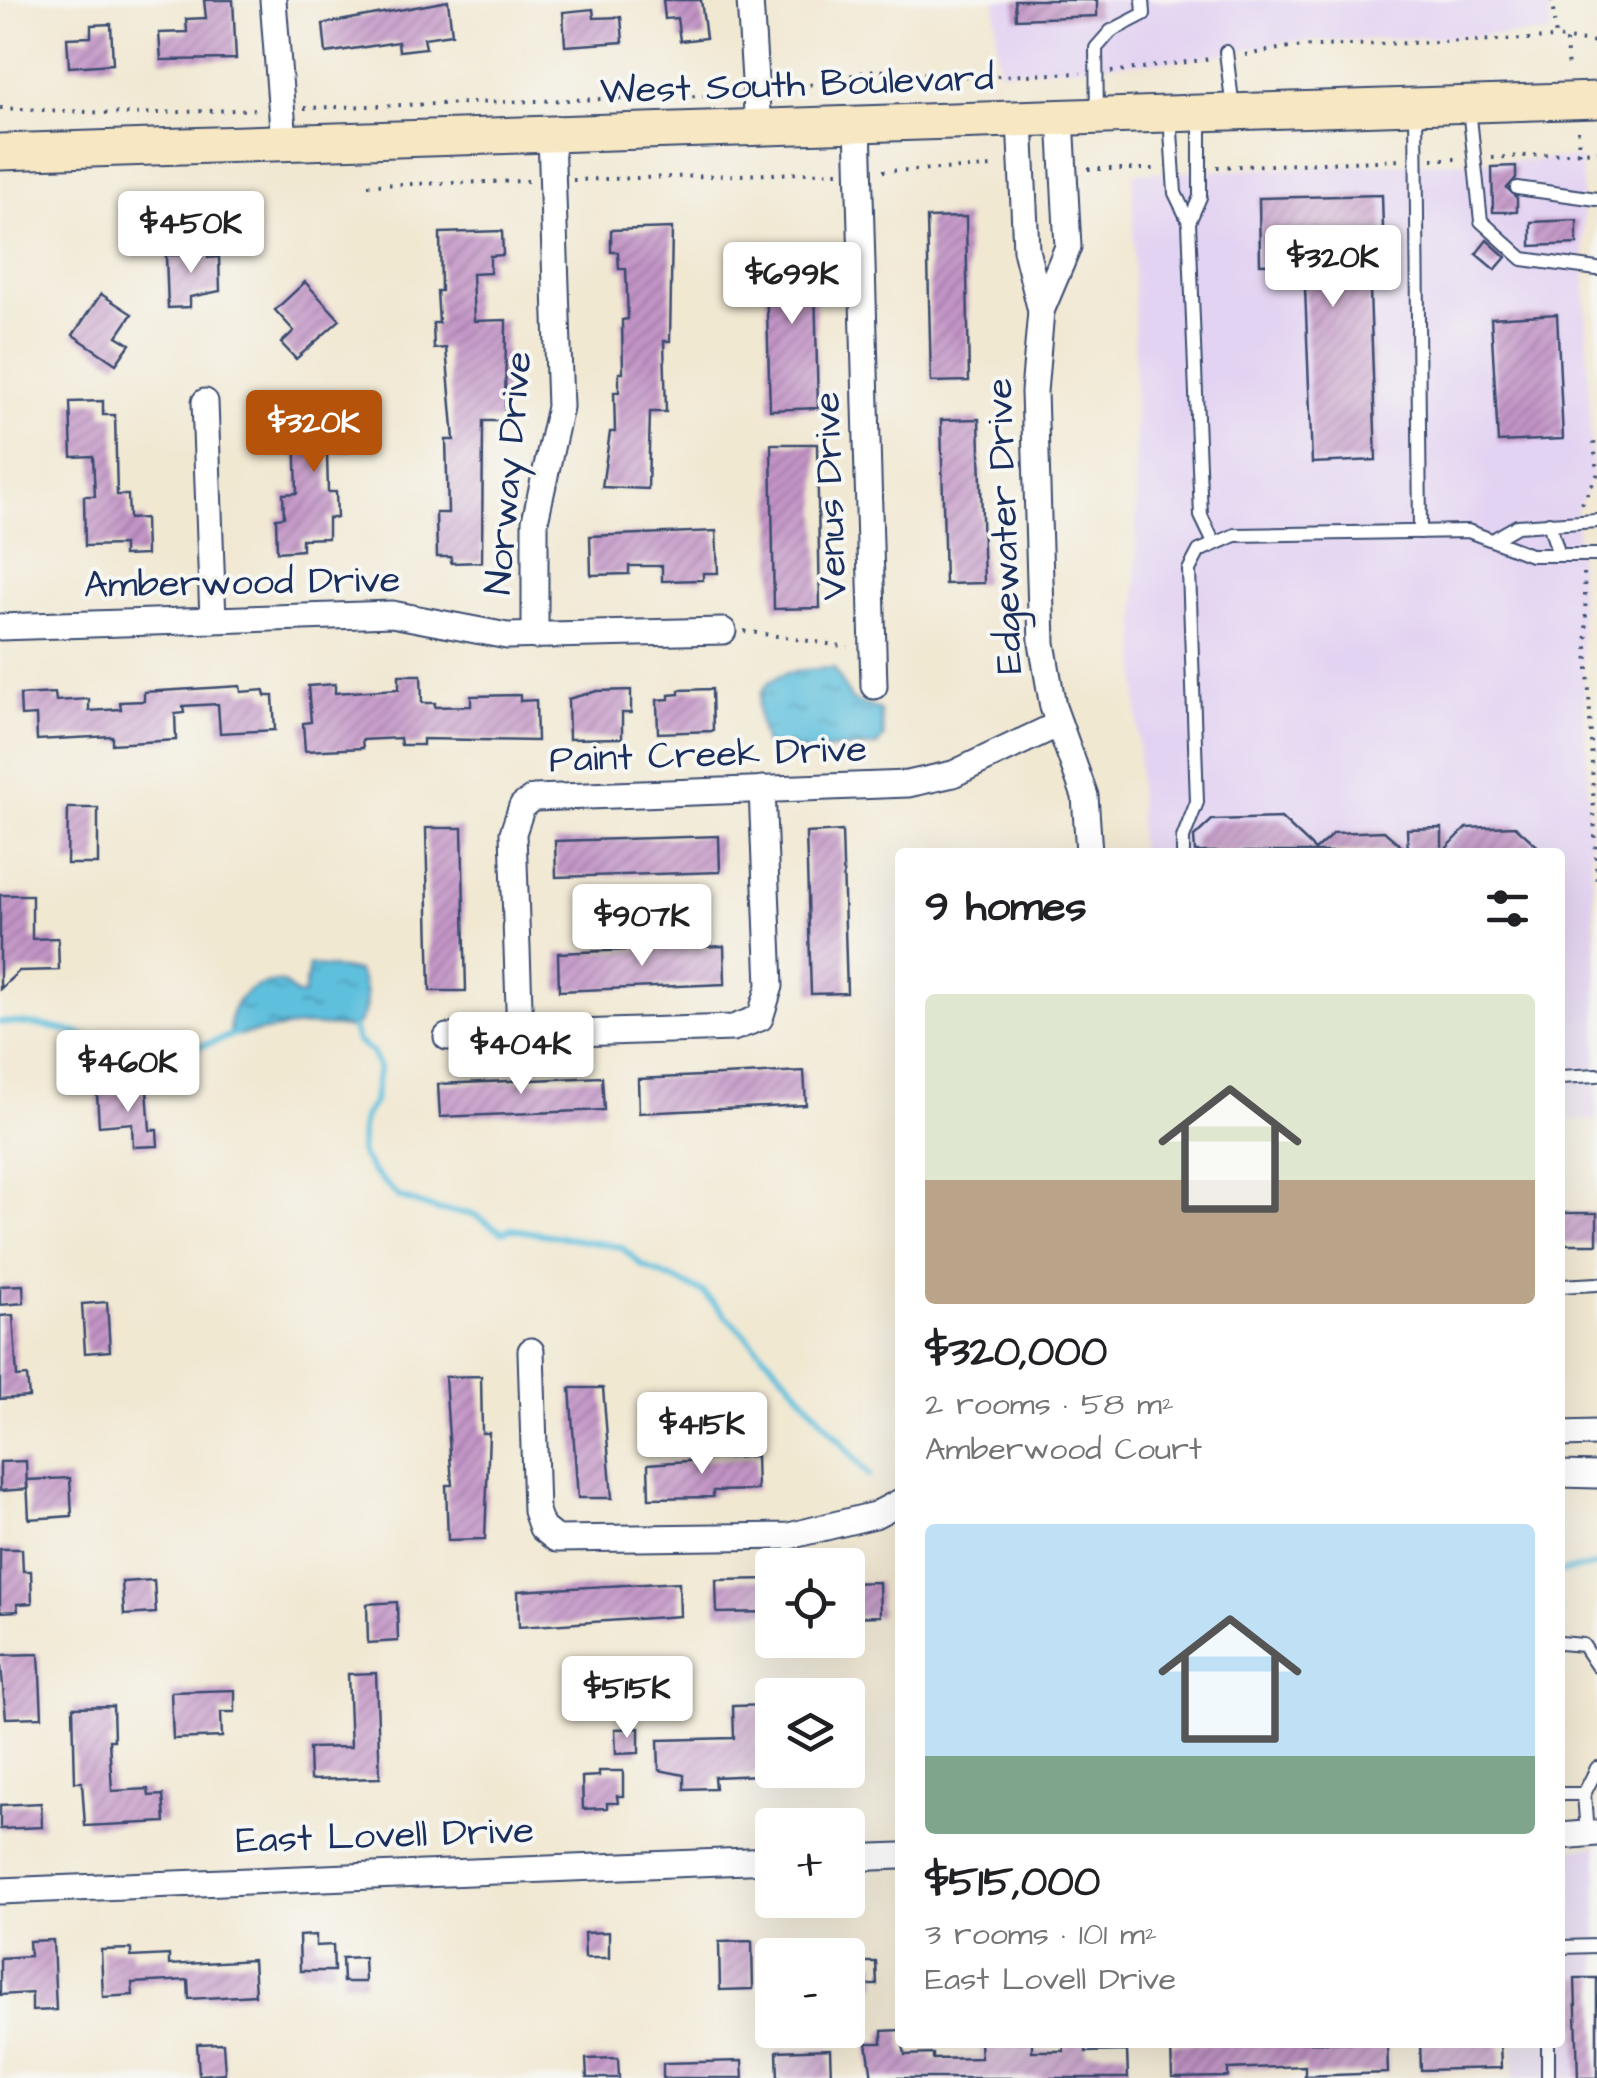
<!DOCTYPE html>
<html lang="en">
<head>
<meta charset="utf-8">
<style>
  :root { --surface:#fff; --page:#f2f2f2; --text:#202124; --muted:#757577; --accent:#b45309 }
  body { margin:0; font-family:"Architects Daughter",sans-serif; background:var(--page); color:var(--text); height:100vh; display:flex; flex-direction:column; font-size:38px; white-space:nowrap }
  * { box-sizing:border-box; margin:0 }
  p { font-size:32px; color:var(--muted) }
  .icon { flex:none; width:55px; height:55px; fill:none; stroke:currentColor; stroke-width:2; stroke-linecap:round; stroke-linejoin:round }
  .map { position:relative; flex:1; overflow:hidden }
  .details { position:absolute; left:895px; top:848px; width:670px; height:1200px; display:flex; flex-direction:column; background:var(--surface); border-radius:10px; box-shadow:0 10px 40px #0002 }
  .details>* { flex:none }
  .buttons { position:absolute; left:755px; top:1548px; display:grid; gap:20px }
  .buttons a { display:grid; place-items:center; width:110px; height:110px; border-radius:10px; background:var(--surface); box-shadow:0 10px 40px #0002; font-size:50px }
  .price { position:absolute; translate:-50% -85px; padding:0 22px; border-radius:10px; background:#fff; color:#222; font-size:32px; line-height:65px; filter:drop-shadow(0 2px 5px #0008) }
  .price::after { content:''; position:absolute; left:50%; top:60px; width:30px; height:22px; margin-left:-15px; background:inherit; clip-path:polygon(0 0,100% 0,50% 100%) }
  .price.selected { background:var(--accent); color:#fff }
  ul { padding:0; list-style:none }
  li { display:grid; align-content:center; gap:20px; height:530px; padding:0 30px }
  li span { display:grid; place-items:center; height:310px; border-radius:10px; color:#555 }
  li>.icon { margin-inline-start:auto }
  span .icon { width:180px; height:180px; fill:#fffc; stroke-width:1 }
  li b { font-size:42px }
  h2 { display:flex; justify-content:space-between; align-items:center; height:120px; padding:0 30px; font-size:42px }
  .map>svg:first-child { display:block }
  .built { fill:#e3d3f2 }
  .water { fill:url(#water-ripples); stroke:#3d789e; stroke-width:2.5 }
  .lines { fill:none; stroke-linecap:round; stroke-linejoin:round }
  .stream { stroke:#5fc0dd; stroke-width:6 }
  .building { fill:url(#building-hatch) }
  .lane-casing { stroke:#3b4b6f; stroke-width:16 }
  .street-casing { stroke:#3b4b6f; stroke-width:29 }
  .secondary-casing { stroke:#3b4b6f; stroke-width:39 }
  .path { stroke:#3b4b6f; stroke-width:4; stroke-dasharray:2.5 8; stroke-linecap:butt }
  .lane { stroke:#fff; stroke-width:12 }
  .street { stroke:#fff; stroke-width:25 }
  .secondary { stroke:#f7e8c3; stroke-width:35 }
  .labels { text-anchor:middle; dominant-baseline:central; stroke-width:8; stroke-linejoin:round; paint-order:stroke }
  .street-label { font-size:38px; fill:#1b2f5e; stroke:#f6f6f2 }
</style>
</head>
<body>
<div class="map">
<svg width="1597" height="2078" viewBox="0 0 1597 2078">
  <defs>
    <pattern id="water-ripples" width="26" height="14" patternUnits="userSpaceOnUse" patternTransform="scale(2.5)"><rect width="26" height="14" fill="#5fc0dd"/><path d="M2 4q2-2 4 0t4 0M15 11q2-2 4 0t4 0" fill="none" stroke="#4e9cb6"/></pattern>
    <pattern id="building-hatch" width="6" height="6" patternUnits="userSpaceOnUse" patternTransform="scale(2.5)"><rect width="6" height="6" fill="#c394c6"/><path d="M-1 1l2-2M0 6l6-6M5 7l2-2" fill="none" stroke="#9e79a4"/></pattern>
  </defs>
  <rect width="100%" height="100%" fill="#f6f6f2"/>
  <filter id="ink" filterUnits="userSpaceOnUse"><feTurbulence type="fractalNoise" baseFrequency=".01" numOctaves="2"/><feDisplacementMap in="SourceGraphic" scale="20" xChannelSelector="R" yChannelSelector="G"/><feConvolveMatrix kernelMatrix="1 2 1 2 8 2 1 2 1" color-interpolation-filters="sRGB"/></filter>
  <filter id="wash" filterUnits="userSpaceOnUse"><feTurbulence type="fractalNoise" baseFrequency=".0048" numOctaves="4" result="noise"/><feDisplacementMap in="SourceGraphic" scale="40" xChannelSelector="R" yChannelSelector="G"/><feGaussianBlur stdDeviation="2.25" result="paint"/><feColorMatrix in="noise" values="0 0 0 0 0 0 0 0 0 0 0 0 0 0 0 0 0 1.4 0 .05"/><feComposite in="paint" operator="in"/></filter>
  <g filter="url(#wash)">
    <rect width="100%" height="100%" fill="#f1e8d2"/>
    <g class="built">
      <polygon points="995,0 1547,0 1551,33 1289,42 1187,60 999,71"/>
      <polygon points="1581,158 1592,477 1576,512 1597,982 1597,1120 1560,1121 1560,852 1139,852 1133,173"/>
      <polygon points="1597,1847 1597,2078 1514,2078 1513,2043 1560,2042 1560,1848"/>
    </g>
    <g class="water">
      <path d="M834 668 852 700 880 710 884 737 877 746 789 752 765 744C743 677 778 670 834 668Z"/>
      <path d="M309 965 357 971C369 989 370 1013 354 1028L306 1025 231 1036C225 1002 250 982 282 982L297 995H304Z"/>
    </g>
    <g class="lines">
      <g class="stream">
        <polyline points="351,1021 357,1041 372,1052 379,1068 374,1102 363,1118 360,1152 371,1170 399,1197 437,1210 473,1214 502,1232 512,1229 621,1247 643,1266 703,1292 788,1379 869,1475"/>
        <path d="M0 1022C26 1023 51 1026 76 1033 89 1036 98 1047 111 1050 153 1059 201 1050 238 1032"/>
        <polyline points="1560,1572 1597,1565"/>
      </g>
    </g>
    <g id="blocks">
      <g class="building">
        <polygon points="204,0 233,0 236,59 161,60 159,33 187,32 186,19 206,18"/>
        <polygon points="663,0 701,0 706,38 680,41 677,18 665,19"/>
        <polygon points="1015,0 1097,0 1097,16 1016,19"/>
        <polygon points="448,1 452,34 424,38 426,48 399,51 398,42 326,53 323,24"/>
        <polygon points="593,9 594,18 621,17 623,42 565,46 563,12"/>
        <polygon points="111,24 113,64 69,67 67,38 91,37 91,25"/>
        <polygon points="1516,166 1516,178 1507,188 1517,198 1517,212 1493,212 1492,167"/>
        <polygon points="1382,195 1384,262 1369,262 1376,460 1312,463 1304,263 1260,264 1259,198"/>
        <polygon points="966,217 969,381 931,382 927,218"/>
        <polygon points="1577,220 1577,244 1531,246 1531,222"/>
        <polygon points="672,228 670,341 664,341 666,412 650,412 648,489 602,487 610,432 615,432 614,392 619,392 619,373 623,373 622,320 628,319 626,269 619,269 618,252 611,252 611,230"/>
        <polygon points="502,231 503,255 490,256 490,273 472,274 474,321 506,320 505,421 483,421 482,562 451,563 451,557 437,557 436,513 448,513 446,440 454,440 446,348 434,349 433,323 439,323 437,291 441,291 440,233"/>
        <polygon points="1487,240 1506,257 1495,270 1476,254"/>
        <polygon points="814,245 818,408 770,410 765,246"/>
        <polygon points="208,246 208,258 219,257 220,291 190,297 190,307 168,308 166,255 180,255 180,247"/>
        <polygon points="305,282 340,320 296,359 281,343 294,331 275,310"/>
        <polygon points="101,294 132,314 117,336 130,344 116,364 73,335"/>
        <polygon points="1557,314 1563,439 1498,442 1491,318"/>
        <polygon points="343,398 343,410 349,410 350,452 327,453 328,492 336,492 337,518 328,518 328,538 302,539 302,550 277,552 276,518 284,517 283,494 297,493 295,430 304,430 303,411 311,411 311,399"/>
        <polygon points="103,401 103,415 115,415 117,495 128,495 129,519 145,518 146,555 123,556 123,545 85,546 84,496 95,496 93,456 72,457 70,402"/>
        <polygon points="979,419 984,583 945,584 941,420"/>
        <polygon points="771,444 817,444 820,608 774,609"/>
        <polygon points="716,531 718,573 703,573 703,580 662,581 662,566 629,566 629,574 591,575 590,536"/>
        <polygon points="399,675 421,675 422,703 435,703 435,707 471,706 471,696 520,695 520,701 536,700 537,741 423,739 423,745 401,745 400,738 362,740 363,748 305,751 303,723 311,722 308,686 335,684 335,693 399,689"/>
        <polygon points="240,686 241,692 264,690 265,696 273,696 275,730 220,733 218,704 183,706 184,713 175,714 176,740 112,744 112,736 37,740 36,715 21,716 20,695 55,693 56,701 89,699 89,711 121,709 120,702 144,701 144,692"/>
        <polygon points="712,689 713,731 658,733 657,700 669,699 669,695 679,694 679,690"/>
        <polygon points="631,690 631,713 622,713 622,738 569,739 568,699 597,691"/>
        <polygon points="68,808 98,808 98,864 67,864"/>
        <polygon points="1281,818 1315,850 1334,833 1384,831 1408,852 1407,829 1442,828 1442,852 1195,852 1194,837 1212,820"/>
        <polygon points="1515,826 1544,852 1443,852 1466,828"/>
        <polygon points="426,828 462,828 466,991 430,991"/>
        <polygon points="842,831 847,993 811,994 806,833"/>
        <polygon points="719,836 720,872 556,877 555,841"/>
        <polygon points="0,895 32,895 32,939 58,938 59,970 19,971 0,989"/>
        <polygon points="724,946 725,984 559,991 558,953"/>
        <polygon points="804,1071 806,1105 639,1113 638,1079"/>
        <polygon points="602,1077 604,1110 440,1117 438,1084"/>
        <polygon points="147,1090 150,1130 157,1130 158,1146 133,1147 132,1123 99,1126 97,1094"/>
        <rect x="1561" y="1213" width="36" height="31"/>
        <polygon points="23,1285 24,1303 0,1305 0,1286"/>
        <polygon points="107,1302 110,1351 85,1353 82,1304"/>
        <polygon points="13,1315 17,1377 27,1376 29,1397 0,1399 0,1316"/>
        <polygon points="481,1376 482,1433 489,1433 485,1539 448,1540 446,1485 452,1485 445,1377"/>
        <polygon points="570,1388 603,1388 612,1498 578,1498"/>
        <polygon points="756,1456 757,1490 713,1491 713,1497 649,1498 648,1464"/>
        <polygon points="26,1461 27,1489 0,1491 0,1462"/>
        <polygon points="70,1478 72,1516 29,1519 27,1480"/>
        <polygon points="0,1549 22,1549 23,1571 31,1571 32,1603 17,1604 18,1611 0,1612"/>
        <polygon points="772,1579 772,1612 717,1613 716,1580"/>
        <polygon points="154,1580 156,1613 124,1615 122,1582"/>
        <polygon points="679,1582 680,1616 519,1627 518,1591"/>
        <polygon points="879,1582 880,1616 848,1617 848,1583"/>
        <polygon points="397,1602 398,1641 368,1643 367,1604"/>
        <polygon points="39,1654 42,1717 6,1718 0,1655"/>
        <polygon points="376,1673 380,1778 310,1780 309,1748 351,1747 348,1674"/>
        <polygon points="235,1690 235,1712 221,1712 222,1737 173,1739 171,1692"/>
        <polygon points="772,1705 772,1732 758,1732 760,1775 714,1777 715,1788 684,1789 684,1775 659,1770 658,1740 734,1738 733,1706"/>
        <polygon points="113,1706 114,1740 109,1740 112,1791 148,1789 149,1796 163,1795 165,1822 85,1826 82,1782 75,1782 73,1707"/>
        <polygon points="639,1728 639,1753 616,1754 615,1729"/>
        <polygon points="599,1771 623,1771 623,1796 617,1796 618,1803 607,1803 607,1808 583,1809 582,1777 599,1776"/>
        <polygon points="41,1803 42,1827 0,1829 0,1805"/>
        <polygon points="609,1932 609,1958 585,1958 584,1933"/>
        <polygon points="316,1935 316,1946 333,1945 334,1971 300,1971 299,1936"/>
        <polygon points="53,1940 56,2010 32,2011 32,1993 0,1995 0,1958 30,1956 29,1941"/>
        <polygon points="752,1941 753,1989 720,1990 719,1942"/>
        <polygon points="131,1949 131,1957 169,1955 169,1965 253,1960 255,1995 189,1999 188,1980 132,1983 133,1995 103,1997 101,1950"/>
        <polygon points="364,1957 365,1982 343,1982 342,1958"/>
        <polygon points="854,1962 876,1962 877,1985 854,1985"/>
        <polygon points="1575,1978 1597,1978 1597,2078 1578,2078"/>
        <polygon points="900,2030 905,2055 933,2054 933,2059 981,2058 980,2042 1032,2042 1032,2051 1064,2051 1063,2042 1086,2042 1086,2052 1127,2051 1128,2078 872,2078 867,2043 882,2043 882,2031"/>
        <polygon points="1387,2042 1388,2073 1305,2076 1305,2066 1228,2069 1228,2077 1172,2078 1171,2043"/>
        <polygon points="1420,2042 1500,2042 1501,2068 1421,2070"/>
        <polygon points="223,2043 225,2073 199,2075 197,2044"/>
        <polygon points="830,2049 831,2078 778,2078 777,2051"/>
        <polygon points="618,2058 619,2078 587,2078 586,2059"/>
        <polygon points="742,2061 743,2078 663,2078 663,2063"/>
      </g>
    </g>
  </g>
  <g filter="url(#ink)">
    <use href="#blocks" fill-opacity="0" stroke="#3b4b6f" stroke-width="2.5"/>
    <g class="lines">
      <defs>
        <g id="lane">
          <polyline points="1226,52 1233,109"/>
          <polyline points="1469,108 1481,221 1523,259 1597,269"/>
          <polyline points="1416,109 1420,532"/>
          <polyline points="1097,114 1096,48 1111,31 1144,14 1143,0"/>
          <polyline points="1170,116 1175,193 1189,222 1201,516 1213,541"/>
          <polyline points="1517,188 1597,199"/>
          <polyline points="1189,222 1200,197 1200,117"/>
          <polyline points="1549,523 1559,555"/>
          <polyline points="1496,538 1517,526 1597,521"/>
          <polyline points="1183,852 1183,838 1197,802 1189,570 1199,551 1235,535 1468,531 1531,555 1597,555"/>
          <polyline points="1560,1077 1597,1075"/>
          <polyline points="1560,1286 1597,1284"/>
          <polyline points="1560,1643 1583,1645 1597,1666"/>
          <polyline points="1560,1794 1584,1794 1587,1834"/>
          <polyline points="1584,1794 1597,1768"/>
          <polyline points="1560,1947 1597,1946"/>
          <polyline points="1548,2042 1548,2078"/>
        </g>
        <g id="street">
          <polyline points="273,0 284,142"/>
          <polyline points="750,0 758,128"/>
          <polyline points="1020,119 1026,250 1041,311 1068,247 1061,118"/>
          <polyline points="858,124 874,686"/>
          <polyline points="1041,311 1034,392 1042,643 1053,707 1085,796 1089,852"/>
          <polyline points="205,402 213,620"/>
          <polyline points="0,627 392,614 507,636 723,631"/>
          <polyline points="535,636 535,521 560,407 551,136"/>
          <polyline points="520,1035 513,833 522,806 534,798 908,784 953,774 1059,724"/>
          <polyline points="447,1037 733,1028 760,1018 770,986 762,789"/>
          <polyline points="531,1351 536,1511 542,1528 556,1539 789,1536 875,1515 900,1502"/>
          <polyline points="1560,1434 1597,1433"/>
          <polyline points="1560,1474 1597,1475"/>
          <polyline points="1560,1836 1597,1833"/>
          <polyline points="848,1858 900,1856"/>
          <polyline points="0,1891 772,1860"/>
        </g>
        <polyline id="secondary" points="0,152 1597,100"/>
      </defs>
      <use href="#lane" class="lane-casing"/>
      <use href="#street" class="street-casing"/>
      <use href="#secondary" class="secondary-casing"/>
      <g class="path">
        <polyline points="1552,0 1556,38 1597,42"/>
        <polyline points="1566,41 1568,71"/>
        <polyline points="1245,55 1290,47 1556,38"/>
        <polyline points="1111,72 1210,59"/>
        <polyline points="779,92 874,70 972,77 1081,73"/>
        <polyline points="0,108 132,114 260,109"/>
        <polyline points="304,108 735,95"/>
        <polyline points="1578,130 1579,155"/>
        <polyline points="1492,158 1597,151"/>
        <polyline points="1432,159 1458,159"/>
        <polyline points="1217,167 1403,160"/>
        <polyline points="1088,169 1158,169"/>
        <polyline points="883,171 998,167"/>
        <polyline points="573,180 838,172"/>
        <polyline points="368,185 529,181"/>
        <polyline points="1582,504 1597,475 1594,441"/>
        <polyline points="1584,573 1597,883"/>
        <polyline points="744,631 848,647"/>
      </g>
      <use href="#lane" class="lane"/>
      <use href="#street" class="street"/>
      <use href="#secondary" class="secondary"/>
    </g>
  </g>
  <g class="labels">
    <g class="street-label">
      <text transform="translate(797 85) rotate(-2)">West South Boulevard</text>
      <text transform="translate(509 473) rotate(-85)">Norway Drive</text>
      <text transform="translate(831 496) rotate(-92)">Venus Drive</text>
      <text transform="translate(1005 526) rotate(-92)">Edgewater Drive</text>
      <text transform="translate(242 583) rotate(-1)">Amberwood Drive</text>
      <text transform="translate(708 755) rotate(-2)">Paint Creek Drive</text>
      <text transform="translate(385 1836) rotate(-2)">East Lovell Drive</text>
    </g>
  </g>
</svg>
<div class="buttons">
<a><svg class="icon" aria-label="locate" viewBox="0 0 24 24"><circle cx="12" cy="12" r="6"/><path d="M12 2v4M12 18v4M2 12h4M18 12h4"/></svg></a>
<a><svg class="icon" aria-label="layers" viewBox="0 0 24 24"><path d="M12 4l9 5-9 5-9-5zM3 14l9 5 9-5"/></svg></a>
<a>+</a>
<a>−</a>
</div>
<b class="price" style="left:191px;top:276px">$450K</b>
<b class="price" style="left:1333px;top:310px">$320K</b>
<b class="price" style="left:792px;top:327px">$699K</b>
<b class="price selected" style="left:314px;top:475px">$320K</b>
<b class="price" style="left:642px;top:969px">$907K</b>
<b class="price" style="left:521px;top:1097px">$404K</b>
<b class="price" style="left:128px;top:1115px">$460K</b>
<b class="price" style="left:702px;top:1477px">$415K</b>
<b class="price" style="left:627px;top:1741px">$515K</b>
<section class="details">
<h2>9 homes<svg class="icon" aria-label="filters" viewBox="0 0 24 24"><path d="M4 7h16M4 17h16"/><circle cx="9" cy="7" r="2"/><circle cx="15" cy="17" r="2"/></svg></h2>
<ul>
<li><span style="background:linear-gradient(#dfe7d0 60%,#b9a48a 0)"><svg class="icon" aria-label="home" viewBox="0 0 24 24"><path d="M3 11l9-7 9 7M6 9v11h12V9"/></svg></span><div><b>$320,000</b><p>2 rooms · 58 m²</p><p>Amberwood Court</p></div></li>
<li><span style="background:linear-gradient(#bfe0f5 75%,#7fa58c 0)"><svg class="icon" aria-label="home" viewBox="0 0 24 24"><path d="M3 11l9-7 9 7M6 9v11h12V9"/></svg></span><div><b>$515,000</b><p>3 rooms · 101 m²</p><p>East Lovell Drive</p></div></li>
</ul>
</section>
</div>
</body>
</html>
